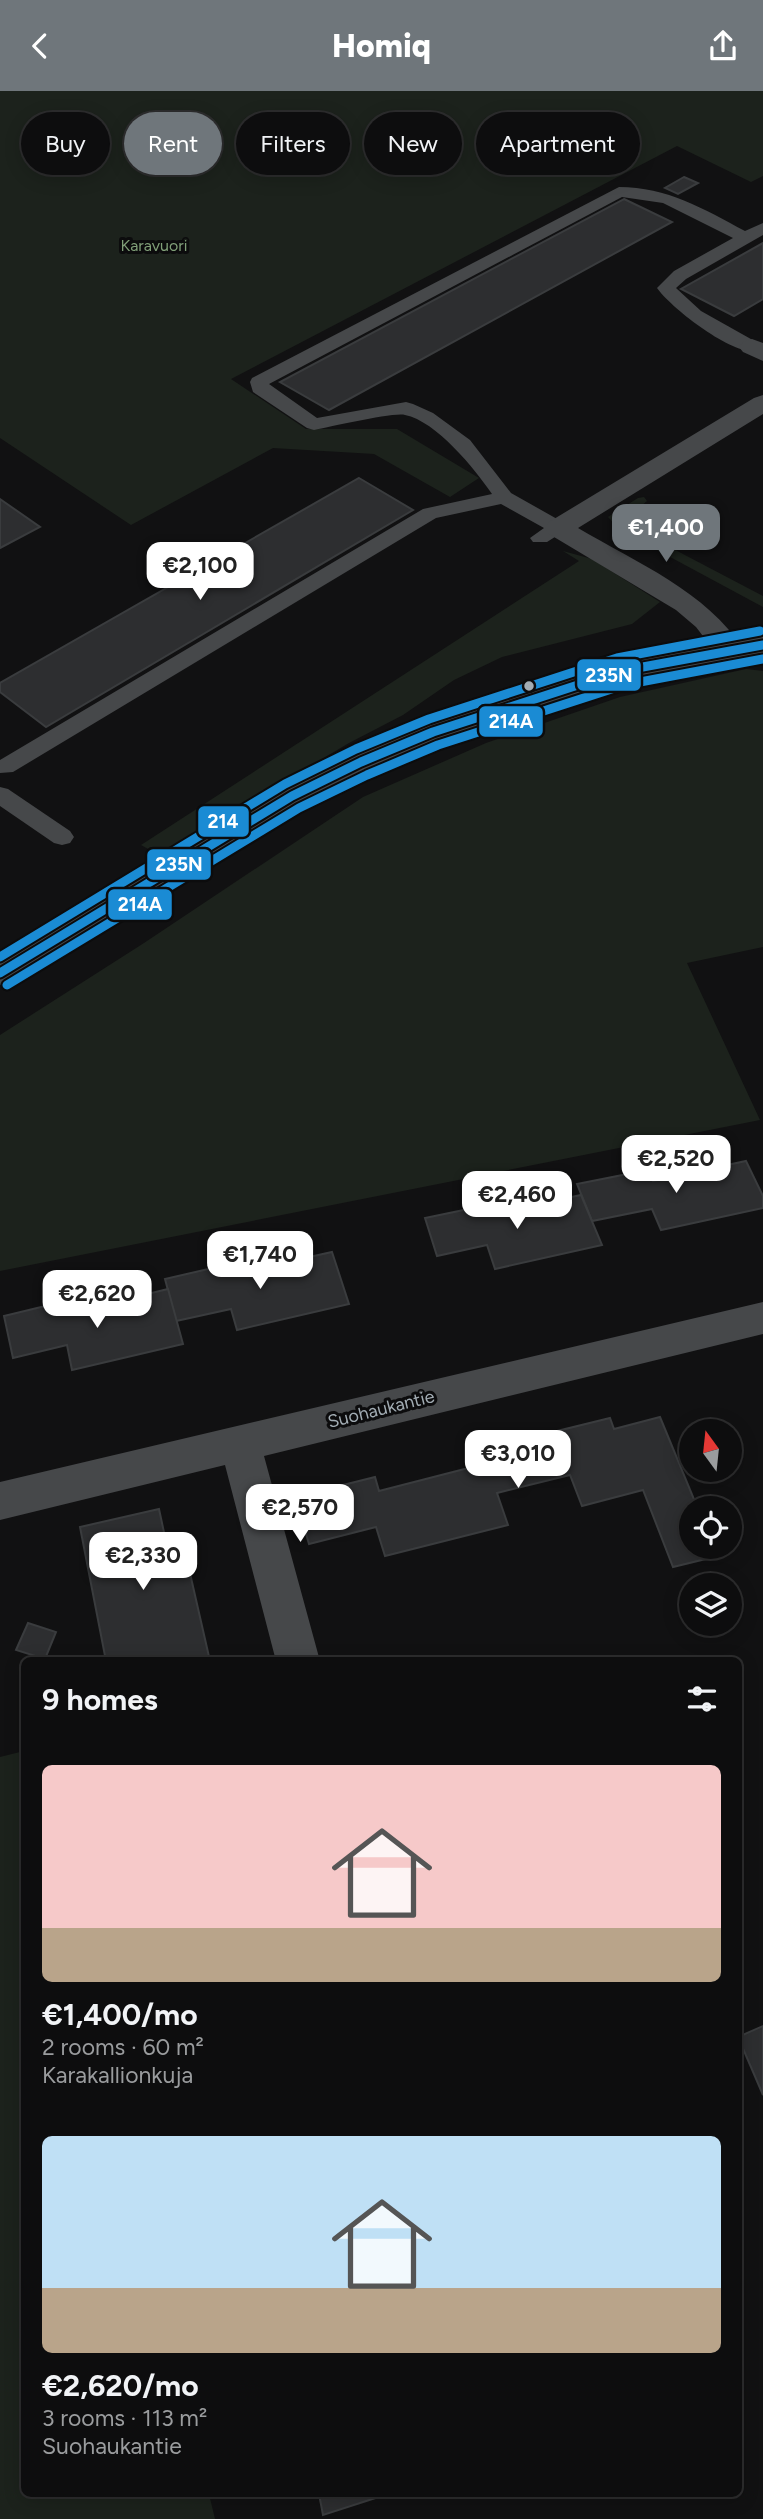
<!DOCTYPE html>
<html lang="en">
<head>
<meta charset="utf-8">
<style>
  :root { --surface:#0d0d0e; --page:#1b1b1c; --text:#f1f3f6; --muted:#9a9c9e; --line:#2d2d2e; --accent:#6f767b }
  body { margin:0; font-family:Figtree,sans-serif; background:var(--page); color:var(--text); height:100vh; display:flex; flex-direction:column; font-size:26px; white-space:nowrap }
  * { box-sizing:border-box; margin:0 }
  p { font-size:23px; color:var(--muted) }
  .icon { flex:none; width:38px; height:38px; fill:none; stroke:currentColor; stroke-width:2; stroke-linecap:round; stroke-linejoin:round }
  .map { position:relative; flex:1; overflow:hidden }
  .details { position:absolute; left:21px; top:1566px; width:721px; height:840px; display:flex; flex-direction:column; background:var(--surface); border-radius:10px; box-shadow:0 4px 18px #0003,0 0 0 2px var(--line) }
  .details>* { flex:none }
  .guide { position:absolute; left:21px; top:21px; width:721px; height:63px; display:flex; gap:14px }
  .needle { width:46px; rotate:345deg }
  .controls { position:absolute; left:679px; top:1328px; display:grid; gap:14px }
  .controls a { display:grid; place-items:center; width:63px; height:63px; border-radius:50%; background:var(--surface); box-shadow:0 4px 18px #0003,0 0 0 2px var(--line); font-size:35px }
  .price { position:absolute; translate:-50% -60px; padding:0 16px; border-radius:14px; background:#fff; color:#222; font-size:23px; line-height:46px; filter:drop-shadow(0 2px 4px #0008) }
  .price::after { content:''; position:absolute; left:50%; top:42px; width:21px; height:16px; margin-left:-10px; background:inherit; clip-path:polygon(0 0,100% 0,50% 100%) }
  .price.active { background:var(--accent); color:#fff }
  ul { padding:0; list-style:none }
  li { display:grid; align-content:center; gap:14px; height:371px; padding:0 21px }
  li span { display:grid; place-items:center; height:217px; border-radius:10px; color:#555 }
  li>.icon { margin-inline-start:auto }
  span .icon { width:126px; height:126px; fill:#fffc; stroke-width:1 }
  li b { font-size:30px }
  h2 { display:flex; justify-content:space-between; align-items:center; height:84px; padding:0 21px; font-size:30px }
  .chip { padding:0 24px; border-radius:32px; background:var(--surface); box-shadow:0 4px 18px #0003,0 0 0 2px var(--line); font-size:24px; line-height:63px }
  .chip.active { background:var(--accent); color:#fff }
  header { display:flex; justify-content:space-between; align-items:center; height:91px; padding:0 21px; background:var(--accent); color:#fff; font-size:32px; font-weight:800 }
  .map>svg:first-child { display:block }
  .green { fill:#1c221c }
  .building { fill:#2d2e30; stroke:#3a3c3e; stroke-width:2 }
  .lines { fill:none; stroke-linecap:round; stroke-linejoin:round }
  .service { fill:#46484a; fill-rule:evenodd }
  .minor { fill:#46484a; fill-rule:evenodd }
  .tertiary { fill:#46484a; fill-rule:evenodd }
  .bus-1-casing { stroke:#0c0c0d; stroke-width:13 }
  .bus-2-casing { stroke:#0c0c0d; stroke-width:13 }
  .bus-3-casing { stroke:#0c0c0d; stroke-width:13 }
  .bus-1 { stroke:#1a8bd4; stroke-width:9 }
  .bus-2 { stroke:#1a8bd4; stroke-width:9 }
  .bus-3 { stroke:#1a8bd4; stroke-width:9 }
  .bus-dot { fill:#a2acb3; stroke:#0c0c0d; stroke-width:2.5 }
  .labels { text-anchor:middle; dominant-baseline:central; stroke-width:6; stroke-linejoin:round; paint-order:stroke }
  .far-park-label { font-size:16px; fill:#809f78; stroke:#0c0c0d }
  .street-label { font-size:18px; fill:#a2acb3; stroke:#0c0c0d }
  .line-badge { stroke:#0c0c0d; stroke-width:2.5 }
  .badge-label { font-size:19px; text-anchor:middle; font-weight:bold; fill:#fff }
</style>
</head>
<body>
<header><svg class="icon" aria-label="back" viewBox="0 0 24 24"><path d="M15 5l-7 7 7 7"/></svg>Homiq<svg class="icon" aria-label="share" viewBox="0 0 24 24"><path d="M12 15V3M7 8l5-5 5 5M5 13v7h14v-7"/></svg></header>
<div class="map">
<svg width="763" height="2428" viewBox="0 0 763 2428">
  <rect width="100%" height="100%" fill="#111112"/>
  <g class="green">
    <polygon points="0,0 763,0 763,85 751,91 677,55 231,288 306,338 397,338 479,387 450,406 374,363 273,357 131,434 0,347"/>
    <polygon points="644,406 647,410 622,431 763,505 763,516 620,439 608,426 638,407"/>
    <polygon points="563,460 592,468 660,511 632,533 502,566 454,589 403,624 349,652 159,764 141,754 579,470"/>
    <polygon points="746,578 763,580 763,856 687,872 760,1029 0,1180 0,944 144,852 363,706 486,652 620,606"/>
    <polygon points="24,1660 24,2403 209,2403 215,2428 0,2428 0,1666"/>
  </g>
  <g class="building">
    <polygon points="684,86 698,92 678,103 665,97"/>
    <polygon points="624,108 672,131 329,319 280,291"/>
    <polygon points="763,152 763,208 734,225 681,198"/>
    <polygon points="359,387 413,419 46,636 0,601 0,592"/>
    <polygon points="0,408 40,436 0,457"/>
    <polygon points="746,1070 763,1105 763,1117 661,1139 652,1118 592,1130 577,1093 648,1079 653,1090"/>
    <polygon points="581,1104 602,1154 495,1178 487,1154 437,1165 425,1127 488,1114 491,1123"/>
    <polygon points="332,1161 349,1213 237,1239 231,1218 176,1230 165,1188 230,1173 233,1183"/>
    <polygon points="168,1198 183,1253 72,1279 67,1254 13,1267 4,1225 66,1210 69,1222"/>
    <polygon points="660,1326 698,1418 691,1418 691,1456 714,1456 718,1465 673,1476 643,1399 582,1415 570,1384 497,1402 508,1434 385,1465 376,1436 309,1453 295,1406 375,1386 379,1400 484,1373 480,1359 610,1327 614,1338"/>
    <polygon points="159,1418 168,1460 184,1456 210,1570 106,1570 80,1436"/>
    <polygon points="28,1532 56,1541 45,1568 16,1559"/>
    <polygon points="763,1935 763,2004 738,1946"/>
    <polygon points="319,2403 388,2403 323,2424"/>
  </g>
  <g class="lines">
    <g class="service">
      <path d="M619 96C667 96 704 118 745 140L763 132V144L686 188 676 197 701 220 758 252 761 256 758 260C734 266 671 217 657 197L674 180 733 147 663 112 622 106 269 293 317 327 406 311 413 313 433 322 470 349 511 402 566 433 569 437 547 451H533L530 447 544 437 501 413 436 427 13 681 0 682V669L423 418 492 403C475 378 436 330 405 324 393 321 331 336 314 339L307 337 253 301 250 291 252 287Z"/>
      <polygon points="0,696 8,698 70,740 74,746 70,752 62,754 54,752 0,715"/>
    </g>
    <g class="minor">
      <polygon points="752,248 763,252 763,270 743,261 739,256 743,251"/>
      <path d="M763 304V323L578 437C637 472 706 500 744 559L739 566 729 568 719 566 696 536 676 519 549 443 545 437 549 431 754 307Z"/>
      <polygon points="763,1211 763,1243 264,1365 320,1570 276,1570 225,1374 0,1429 0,1391"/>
    </g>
    <polygon class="tertiary" points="763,545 763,563 625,589 444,648 372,678 303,713 12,891 0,894 0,866 281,697 350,664 422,634 611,573"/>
    <defs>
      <polyline id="bus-1" points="0,882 292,705 361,671 433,641 621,580 763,554"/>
      <polyline id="bus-2" points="7,894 299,717 367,684 438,654 624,594 763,568"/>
      <polyline id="bus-3" points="0,866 285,693 356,658 429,628 617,567 760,540"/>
    </defs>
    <use href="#bus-1" class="bus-1-casing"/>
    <use href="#bus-2" class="bus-2-casing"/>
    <use href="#bus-3" class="bus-3-casing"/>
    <use href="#bus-1" class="bus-1"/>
    <use href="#bus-2" class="bus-2"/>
    <use href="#bus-3" class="bus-3"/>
  </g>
  <circle class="bus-dot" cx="529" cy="595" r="6"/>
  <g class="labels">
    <g class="far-park-label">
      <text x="154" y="154">Karavuori</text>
    </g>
    <g class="street-label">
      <text transform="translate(381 1318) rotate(-14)">Suohaukantie</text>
    </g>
  </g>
  <g class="line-badge">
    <rect x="576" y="567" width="66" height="34" rx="7" fill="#1a8bd4"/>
    <rect x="478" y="614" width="66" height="33" rx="7" fill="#1a8bd4"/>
    <rect x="197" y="714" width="53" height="33" rx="7" fill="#1a8bd4"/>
    <rect x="146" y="757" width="66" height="33" rx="7" fill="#1a8bd4"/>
    <rect x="107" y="797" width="66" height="33" rx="7" fill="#1a8bd4"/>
  </g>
  <g class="badge-label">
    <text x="609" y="591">235N</text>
    <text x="511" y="637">214A</text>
    <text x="223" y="737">214</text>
    <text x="179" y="780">235N</text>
    <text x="140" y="820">214A</text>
  </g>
</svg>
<div class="controls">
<a><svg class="needle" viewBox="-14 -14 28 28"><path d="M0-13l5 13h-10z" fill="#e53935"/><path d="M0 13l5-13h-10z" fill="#9a9c9e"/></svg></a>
<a><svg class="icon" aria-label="locate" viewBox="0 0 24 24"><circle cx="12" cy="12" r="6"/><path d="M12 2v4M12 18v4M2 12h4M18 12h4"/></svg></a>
<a><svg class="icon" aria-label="layers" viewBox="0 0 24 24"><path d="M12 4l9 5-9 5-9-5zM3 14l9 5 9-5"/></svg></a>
</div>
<b class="price active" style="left:666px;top:473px">€1,400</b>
<b class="price" style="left:200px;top:511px">€2,100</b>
<b class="price" style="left:676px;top:1104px">€2,520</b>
<b class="price" style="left:517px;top:1140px">€2,460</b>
<b class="price" style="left:260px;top:1200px">€1,740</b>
<b class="price" style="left:97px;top:1239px">€2,620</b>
<b class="price" style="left:518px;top:1399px">€3,010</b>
<b class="price" style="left:300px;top:1453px">€2,570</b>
<b class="price" style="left:143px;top:1501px">€2,330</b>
<div class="guide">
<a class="chip">Buy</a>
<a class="chip active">Rent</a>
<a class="chip">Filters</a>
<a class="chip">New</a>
<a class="chip">Apartment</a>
</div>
<section class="details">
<h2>9 homes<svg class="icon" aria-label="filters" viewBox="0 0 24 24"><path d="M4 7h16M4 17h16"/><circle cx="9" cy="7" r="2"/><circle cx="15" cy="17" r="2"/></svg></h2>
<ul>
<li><span style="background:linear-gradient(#f6c9c9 75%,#b9a48a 0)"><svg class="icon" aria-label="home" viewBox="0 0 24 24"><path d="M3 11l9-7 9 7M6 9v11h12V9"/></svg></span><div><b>€1,400/mo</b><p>2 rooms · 60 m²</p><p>Karakallionkuja</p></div></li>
<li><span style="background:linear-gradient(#bfe0f5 70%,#b9a48a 0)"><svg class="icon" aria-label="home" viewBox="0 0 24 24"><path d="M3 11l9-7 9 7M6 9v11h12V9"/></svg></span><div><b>€2,620/mo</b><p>3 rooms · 113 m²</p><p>Suohaukantie</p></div></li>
</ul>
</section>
</div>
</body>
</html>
